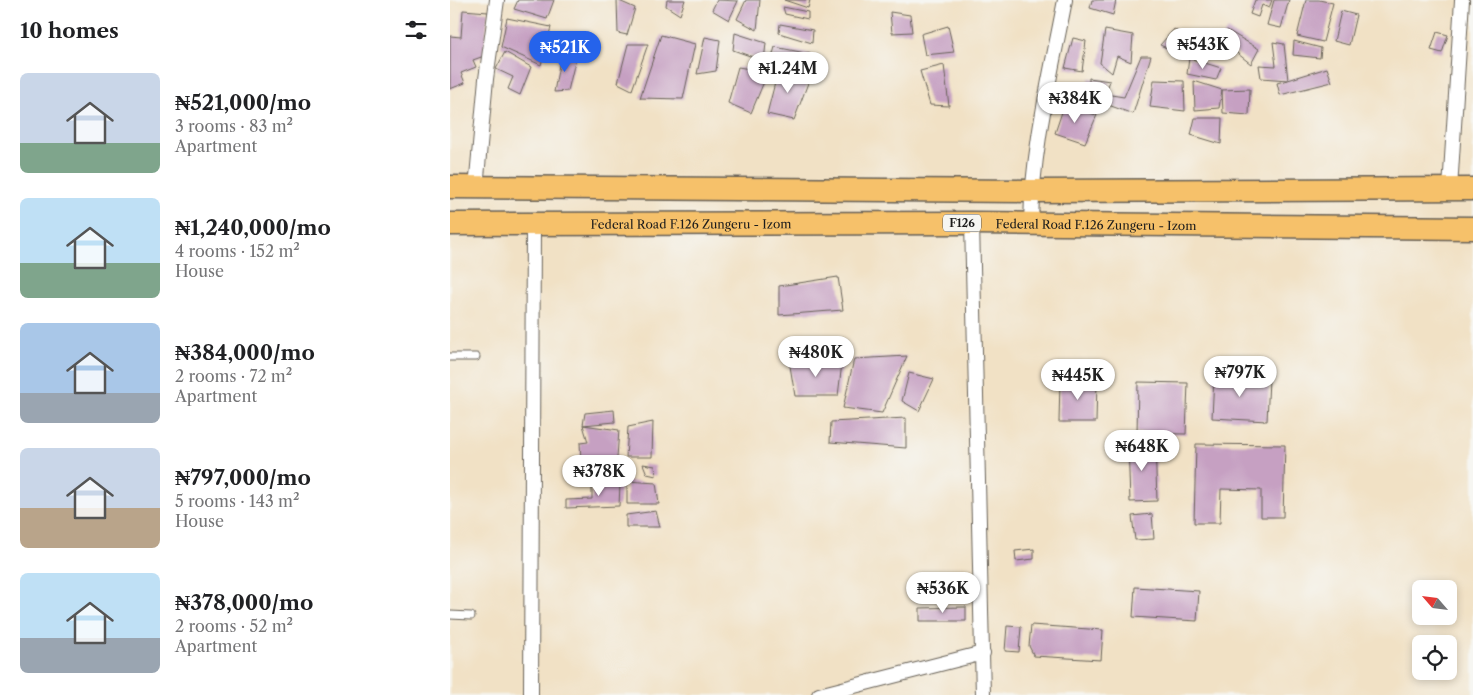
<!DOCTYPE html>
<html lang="en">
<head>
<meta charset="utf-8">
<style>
  :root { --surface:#fff; --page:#f2f2f2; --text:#202124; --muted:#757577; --accent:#2563eb }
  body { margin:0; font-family:"Libre Caslon Text",serif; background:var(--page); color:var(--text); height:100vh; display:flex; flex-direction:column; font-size:19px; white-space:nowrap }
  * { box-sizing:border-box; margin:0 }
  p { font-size:16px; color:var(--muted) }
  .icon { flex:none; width:28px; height:28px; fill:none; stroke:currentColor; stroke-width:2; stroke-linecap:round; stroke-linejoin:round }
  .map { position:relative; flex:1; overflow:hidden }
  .side { display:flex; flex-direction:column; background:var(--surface); width:450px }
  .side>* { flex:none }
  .needle { width:32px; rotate:298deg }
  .buttons { position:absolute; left:962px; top:580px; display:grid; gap:10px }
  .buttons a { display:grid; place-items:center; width:45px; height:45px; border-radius:8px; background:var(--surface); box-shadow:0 2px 8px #0003; font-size:25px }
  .price { position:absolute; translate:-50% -42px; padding:0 11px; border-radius:18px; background:#fff; color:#222; font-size:16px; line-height:32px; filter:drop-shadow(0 1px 2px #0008) }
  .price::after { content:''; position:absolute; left:50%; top:30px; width:15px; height:11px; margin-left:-8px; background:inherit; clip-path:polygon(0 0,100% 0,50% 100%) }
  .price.active { background:var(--accent); color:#fff }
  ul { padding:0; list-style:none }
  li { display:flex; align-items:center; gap:15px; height:125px; padding:0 20px }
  li span { display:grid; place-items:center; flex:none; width:140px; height:100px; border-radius:8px; color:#555 }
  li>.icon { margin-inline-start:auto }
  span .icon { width:60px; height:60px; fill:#fffc; stroke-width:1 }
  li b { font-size:21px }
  h2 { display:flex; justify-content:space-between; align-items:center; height:60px; padding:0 20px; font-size:21px }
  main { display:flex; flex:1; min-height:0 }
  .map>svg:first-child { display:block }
  .building { fill:#c6a0c2 }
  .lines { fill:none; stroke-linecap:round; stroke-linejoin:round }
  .service-casing { stroke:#676157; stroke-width:9 }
  .minor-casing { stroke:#676157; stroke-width:16 }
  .primary-casing { stroke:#676157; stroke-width:25 }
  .service { stroke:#fff; stroke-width:7 }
  .minor { stroke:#fff; stroke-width:14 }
  .primary { stroke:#f6c16b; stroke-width:22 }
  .labels { text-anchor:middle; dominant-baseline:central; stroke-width:4; stroke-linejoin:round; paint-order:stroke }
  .shield { fill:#f6f6f2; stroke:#5d5d5c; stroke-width:1 }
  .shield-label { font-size:11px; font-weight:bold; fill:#1c1c1c }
  .street-label { font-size:12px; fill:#1c1c1c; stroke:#f6f6f2 }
</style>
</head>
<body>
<main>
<section class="side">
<h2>10 homes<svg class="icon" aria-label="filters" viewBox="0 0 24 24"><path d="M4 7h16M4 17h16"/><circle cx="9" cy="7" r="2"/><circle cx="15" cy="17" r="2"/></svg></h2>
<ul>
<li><span style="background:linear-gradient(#c9d6e8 70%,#7fa58c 0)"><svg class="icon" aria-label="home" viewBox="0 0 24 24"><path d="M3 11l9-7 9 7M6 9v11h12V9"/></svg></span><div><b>₦521,000/mo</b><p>3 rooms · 83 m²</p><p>Apartment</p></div></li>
<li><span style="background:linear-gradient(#bfe0f5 65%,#7fa58c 0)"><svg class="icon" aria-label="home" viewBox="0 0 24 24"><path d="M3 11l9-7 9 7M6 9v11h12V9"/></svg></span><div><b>₦1,240,000/mo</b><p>4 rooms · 152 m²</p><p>House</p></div></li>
<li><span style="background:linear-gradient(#a9c7e8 70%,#9aa5b1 0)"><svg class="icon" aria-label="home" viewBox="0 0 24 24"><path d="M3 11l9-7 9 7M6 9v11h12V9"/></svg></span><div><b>₦384,000/mo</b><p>2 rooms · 72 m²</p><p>Apartment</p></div></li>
<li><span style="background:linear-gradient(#c9d6e8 60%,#b9a48a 0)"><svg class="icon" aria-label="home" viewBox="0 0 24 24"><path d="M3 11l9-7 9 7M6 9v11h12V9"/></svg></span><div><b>₦797,000/mo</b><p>5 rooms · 143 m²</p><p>House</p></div></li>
<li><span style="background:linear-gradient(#bfe0f5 65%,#9aa5b1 0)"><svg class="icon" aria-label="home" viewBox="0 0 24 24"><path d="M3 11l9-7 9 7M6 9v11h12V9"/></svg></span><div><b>₦378,000/mo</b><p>2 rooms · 52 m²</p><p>Apartment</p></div></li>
</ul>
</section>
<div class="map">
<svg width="1023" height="695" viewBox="0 0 1023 695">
  <rect width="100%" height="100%" fill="#f6f6f2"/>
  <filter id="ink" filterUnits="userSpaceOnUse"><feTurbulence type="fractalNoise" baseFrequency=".02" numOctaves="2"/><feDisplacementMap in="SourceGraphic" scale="10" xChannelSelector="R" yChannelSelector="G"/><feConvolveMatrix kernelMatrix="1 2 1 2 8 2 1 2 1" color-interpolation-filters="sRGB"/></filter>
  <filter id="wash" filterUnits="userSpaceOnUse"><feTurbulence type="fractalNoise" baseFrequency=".0096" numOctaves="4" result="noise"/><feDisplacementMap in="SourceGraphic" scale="20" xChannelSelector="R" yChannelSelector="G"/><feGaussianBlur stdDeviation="1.12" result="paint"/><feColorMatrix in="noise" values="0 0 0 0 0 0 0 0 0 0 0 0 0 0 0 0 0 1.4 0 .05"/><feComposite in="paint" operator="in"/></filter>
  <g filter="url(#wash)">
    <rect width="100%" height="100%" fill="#f1e1c5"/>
    <g id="blocks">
      <g class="building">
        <polygon points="68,0 104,0 97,19 64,9"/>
        <polygon points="167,0 185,8 177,35 168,33"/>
        <polygon points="217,0 235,0 230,15 216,6"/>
        <polygon points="267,0 288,1 279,20 262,10"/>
        <polygon points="296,0 310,0 307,30 287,19"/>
        <polygon points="334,0 360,0 358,8"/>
        <polygon points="642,0 666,0 663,15 640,8"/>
        <polygon points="805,0 822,0 819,8 812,5 808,17 800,14"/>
        <polygon points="824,0 839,0 831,28 817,25"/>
        <polygon points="856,0 869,0 883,3 873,42 847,36"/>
        <polygon points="333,7 358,12 358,19 335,14"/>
        <polygon points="13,10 38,12 34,56 23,60 26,67 11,73 15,83 0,89 0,36 11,37"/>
        <polygon points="891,11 906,15 899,45 884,41"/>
        <polygon points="440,12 460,15 462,32 442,33"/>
        <polygon points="57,18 101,27 91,65 51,47"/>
        <polygon points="330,24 363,30 362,43 329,33"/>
        <polygon points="498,26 504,52 475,55 471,34"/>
        <polygon points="724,29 748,43 739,58 710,45"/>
        <polygon points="655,30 683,35 681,62 667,56 662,73 650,63"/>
        <polygon points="777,30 809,49 801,64 770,40"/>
        <polygon points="987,32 998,35 992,53 981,50"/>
        <polygon points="285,33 316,43 314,61 283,50"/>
        <polygon points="211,35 245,44 233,99 190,98"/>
        <polygon points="255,37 270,40 266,71 247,74"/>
        <polygon points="623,38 636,41 632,71 615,68"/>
        <polygon points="844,41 871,48 870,58 843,55"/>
        <polygon points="823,42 834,44 838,80 877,68 882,82 830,95 827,83 838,80 811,78 809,65 826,66"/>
        <polygon points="178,44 198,44 182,90 168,83"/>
        <polygon points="325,47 361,54 363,67 321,61"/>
        <polygon points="55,52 81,67 70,95 58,89 63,77 46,69"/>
        <polygon points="111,54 126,57 118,91 104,92"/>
        <polygon points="691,56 701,56 683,114 639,98 639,78 660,81 655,94 674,97"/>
        <polygon points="739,58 771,68 766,80 737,74"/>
        <polygon points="494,65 499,106 480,105 470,71"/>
        <polygon points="288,67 318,72 301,113 278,103"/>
        <polygon points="328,71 361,75 344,120 317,114"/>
        <polygon points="704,80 734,81 735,111 700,107"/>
        <polygon points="744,81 772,90 769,108 745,110"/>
        <polygon points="800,89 799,115 773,113 772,90"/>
        <polygon points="614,106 647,115 635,143 605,133"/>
        <polygon points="745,118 772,118 771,144 741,135"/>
        <polygon points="388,277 393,310 329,315 329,286"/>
        <polygon points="457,356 432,413 393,408 404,359"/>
        <polygon points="339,360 392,363 388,396 345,396"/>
        <polygon points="459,373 484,379 469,411 452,401"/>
        <polygon points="764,376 819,379 817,421 762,418"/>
        <polygon points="610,380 647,381 646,422 609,422"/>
        <polygon points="688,382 738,383 736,434 687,433"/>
        <polygon points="164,410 165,422 133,425 169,430 166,471 141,466 131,460 130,443 138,442 133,425 135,413"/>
        <polygon points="456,418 456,448 380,442 381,422"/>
        <polygon points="203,422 202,457 176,457 178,427"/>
        <polygon points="705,442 707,501 680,502 678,443"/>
        <polygon points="746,444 835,445 833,517 811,517 811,490 771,489 770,523 744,523"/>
        <polygon points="193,464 205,466 206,476 197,474"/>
        <polygon points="177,481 206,483 209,504 177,504"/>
        <polygon points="142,483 170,484 169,506 116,508 116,500 142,499"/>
        <polygon points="206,511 210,527 176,527 176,515"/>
        <polygon points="702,514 704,539 685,540 682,516"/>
        <polygon points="584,549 584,559 566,561 565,551"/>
        <polygon points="685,587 749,591 747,621 683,617"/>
        <polygon points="516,607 516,621 470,621 470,608"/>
        <polygon points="581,625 653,630 651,660 584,656 579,646"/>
        <polygon points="557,626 571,627 569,652 555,651"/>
      </g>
    </g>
  </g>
  <g filter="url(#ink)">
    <use href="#blocks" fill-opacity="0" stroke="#676157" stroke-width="1"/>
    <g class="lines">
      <defs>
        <g id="service">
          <polyline points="0,357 26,357"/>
          <polyline points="0,615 21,616"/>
        </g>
        <g id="minor">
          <polyline points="26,188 36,79 47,0"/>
          <polyline points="1000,189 1012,0"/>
          <polyline points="522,223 533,695"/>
          <path d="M581 224C582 149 601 74 615 0"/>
          <polyline points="81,695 83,224"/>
          <polyline points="369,695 533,653"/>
        </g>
        <g id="primary">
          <polyline points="0,187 582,191 1023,189"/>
          <path id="s1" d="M0 224 522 223 1023 228"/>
        </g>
      </defs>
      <use href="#service" class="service-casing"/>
      <use href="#minor" class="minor-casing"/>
      <use href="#primary" class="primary-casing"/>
      <use href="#service" class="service"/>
      <use href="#minor" class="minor"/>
      <use href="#primary" class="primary"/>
    </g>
  </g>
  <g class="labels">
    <rect class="shield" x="493" y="214.5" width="38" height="17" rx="4"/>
    <g class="shield-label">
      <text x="512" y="223">F126</text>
    </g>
    <g class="street-label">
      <text stroke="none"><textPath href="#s1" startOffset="241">Federal Road F.126 Zungeru - Izom</textPath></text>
      <text stroke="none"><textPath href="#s1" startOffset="646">Federal Road F.126 Zungeru - Izom</textPath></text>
    </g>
  </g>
</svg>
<div class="buttons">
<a><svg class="needle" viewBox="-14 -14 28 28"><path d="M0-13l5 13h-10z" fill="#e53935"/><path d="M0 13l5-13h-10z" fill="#757577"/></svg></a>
<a><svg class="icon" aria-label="locate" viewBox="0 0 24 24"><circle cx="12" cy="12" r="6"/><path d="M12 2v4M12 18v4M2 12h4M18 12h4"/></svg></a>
</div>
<b class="price" style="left:753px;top:70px">₦543K</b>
<b class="price active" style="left:115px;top:73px">₦521K</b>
<b class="price" style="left:338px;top:94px">₦1.24M</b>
<b class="price" style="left:625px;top:124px">₦384K</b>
<b class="price" style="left:366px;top:378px">₦480K</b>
<b class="price" style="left:790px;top:398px">₦797K</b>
<b class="price" style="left:628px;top:401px">₦445K</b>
<b class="price" style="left:692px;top:472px">₦648K</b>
<b class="price" style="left:149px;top:497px">₦378K</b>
<b class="price" style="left:493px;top:614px">₦536K</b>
</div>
</main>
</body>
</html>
